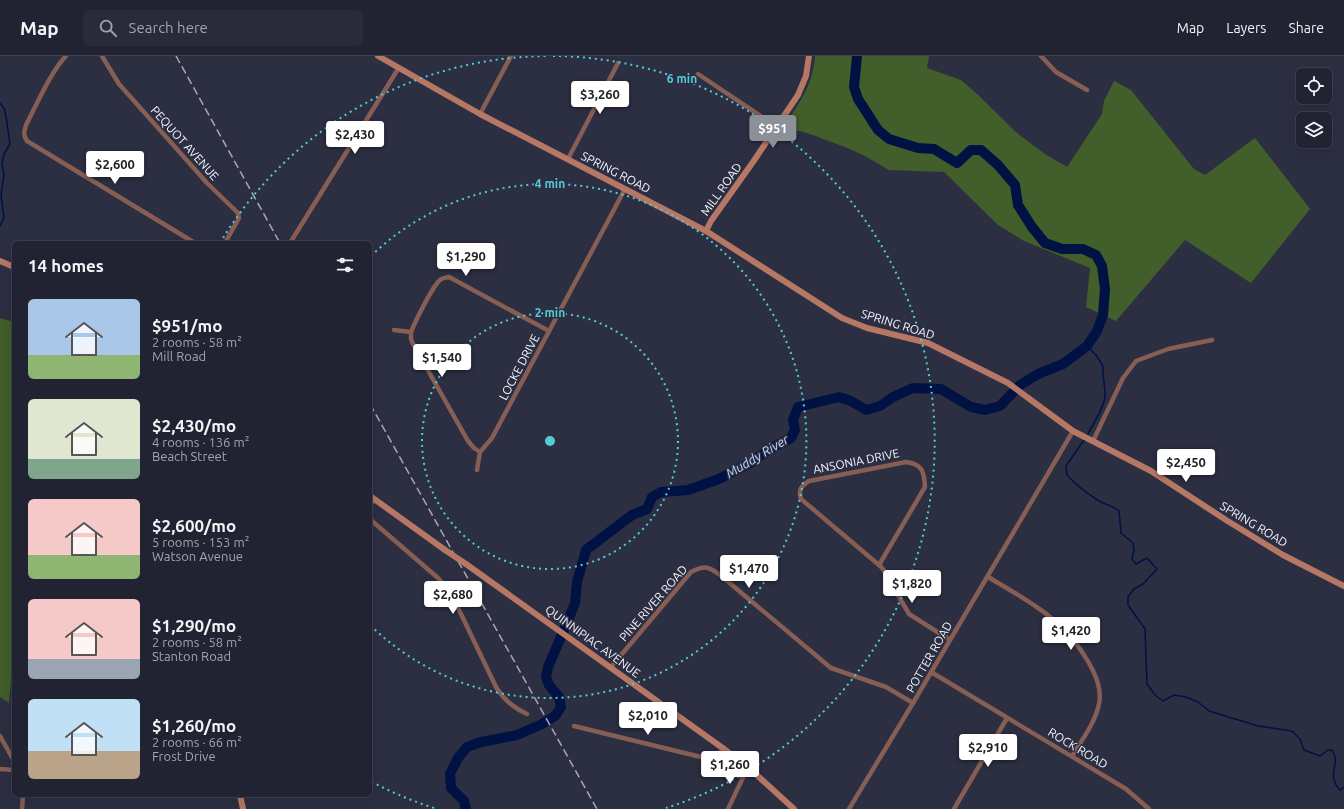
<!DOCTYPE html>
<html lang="en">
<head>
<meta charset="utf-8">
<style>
  :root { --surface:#212332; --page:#292b3a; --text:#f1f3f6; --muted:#a2a4ac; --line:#3e404d; --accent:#8c9099 }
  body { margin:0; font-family:Ubuntu,sans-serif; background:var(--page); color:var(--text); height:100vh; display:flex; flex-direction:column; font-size:15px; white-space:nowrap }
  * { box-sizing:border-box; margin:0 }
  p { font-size:13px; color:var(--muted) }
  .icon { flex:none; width:22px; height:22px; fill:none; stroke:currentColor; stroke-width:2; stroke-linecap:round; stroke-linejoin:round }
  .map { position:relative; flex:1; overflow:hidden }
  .side { position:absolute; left:12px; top:185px; width:360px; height:556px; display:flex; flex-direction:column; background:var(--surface); border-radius:6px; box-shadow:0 4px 16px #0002,0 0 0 1px var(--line) }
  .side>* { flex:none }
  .controls { position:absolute; left:1296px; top:12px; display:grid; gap:8px }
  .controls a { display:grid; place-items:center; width:36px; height:36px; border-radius:6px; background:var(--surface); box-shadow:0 4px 16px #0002,0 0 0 1px var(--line); font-size:20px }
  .price { position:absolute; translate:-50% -34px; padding:0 9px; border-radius:4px; background:#fff; color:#222; font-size:13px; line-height:26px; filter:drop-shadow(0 1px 2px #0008) }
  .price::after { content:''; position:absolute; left:50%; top:24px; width:12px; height:9px; margin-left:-6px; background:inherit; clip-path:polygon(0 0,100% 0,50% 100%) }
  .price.selected { background:var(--accent); color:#fff }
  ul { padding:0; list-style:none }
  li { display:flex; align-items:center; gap:12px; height:100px; padding:0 16px }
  li span { display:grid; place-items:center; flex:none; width:112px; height:80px; border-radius:6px; color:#555 }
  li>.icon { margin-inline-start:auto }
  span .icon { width:48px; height:48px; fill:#fffc; stroke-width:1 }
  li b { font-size:17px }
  h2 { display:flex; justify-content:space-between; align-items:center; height:48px; padding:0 16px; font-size:17px }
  header { display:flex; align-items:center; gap:24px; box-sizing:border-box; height:56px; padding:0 20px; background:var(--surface); border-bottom:1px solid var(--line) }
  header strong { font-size:19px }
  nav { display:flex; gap:22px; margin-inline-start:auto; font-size:14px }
  .search { width:280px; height:36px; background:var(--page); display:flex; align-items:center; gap:10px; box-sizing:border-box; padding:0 14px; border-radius:6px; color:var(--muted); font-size:15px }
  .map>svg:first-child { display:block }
  .green { fill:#425e2a }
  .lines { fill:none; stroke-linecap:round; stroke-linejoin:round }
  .stream { stroke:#014; stroke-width:1.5 }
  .river { stroke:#014; stroke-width:10 }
  .street { stroke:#875e53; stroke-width:4.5 }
  .secondary { stroke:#b77765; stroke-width:6 }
  .rail { stroke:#a6a8b6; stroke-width:1.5; stroke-dasharray:8 4; stroke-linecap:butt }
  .secondary-bridge { stroke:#b77765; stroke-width:6 }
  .ring { fill:none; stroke:#52ccd6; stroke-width:2; stroke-dasharray:2 4 }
  .labels { text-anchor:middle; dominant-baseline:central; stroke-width:3; stroke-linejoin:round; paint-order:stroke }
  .street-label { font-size:12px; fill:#f1f3fd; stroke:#2c2f42 }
  .water-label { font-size:13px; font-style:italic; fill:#bdd5fd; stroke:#2c2f42 }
  .centre { fill:#52ccd6; stroke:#2c2f42; stroke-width:2 }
  .ring-label { font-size:12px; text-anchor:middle; font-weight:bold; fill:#52ccd6; stroke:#2c2f42; stroke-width:3; stroke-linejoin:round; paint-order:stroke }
</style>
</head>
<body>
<header>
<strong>Map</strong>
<div class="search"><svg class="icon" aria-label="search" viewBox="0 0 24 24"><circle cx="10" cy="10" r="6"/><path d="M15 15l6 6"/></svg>Search here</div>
<nav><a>Map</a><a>Layers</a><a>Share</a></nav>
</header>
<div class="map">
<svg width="1344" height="753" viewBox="0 0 1344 753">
  <rect width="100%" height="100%" fill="#2c2f42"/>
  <g class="green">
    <path d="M815 0H929L927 12 961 24 976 37 1018 78 1045 98 1067 111 1102 58 1104 45 1114 25 1131 34 1194 113 1205 119 1255 82 1310 153 1251 227 1185 184 1116 265 1086 251 1090 212 1024 185 998 169 944 116 889 114 865 100 850 93 813 79 800 75 782 73C798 49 813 30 815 0Z"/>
    <polygon points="0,262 14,266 14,588 9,647 0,641"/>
  </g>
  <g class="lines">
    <g class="stream">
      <polyline points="0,47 4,52 6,60 10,88 4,98 2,108 4,119 1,139 4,162 0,170"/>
      <path d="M1087 290 1096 299 1103 310C1102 322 1105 326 1105 338 1106 349 1093 368 1088 378"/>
      <path d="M1084 384 1066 410 1067 419C1076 429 1088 438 1099 445 1107 449 1111 449 1119 455L1121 477 1133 487 1134 494 1132 503 1136 508 1147 502 1157 513 1143 528 1134 533 1128 541V549L1145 573 1147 628 1155 639 1163 645 1174 639 1186 641 1198 646 1209 655 1258 670 1292 675 1300 683 1304 694 1320 700 1328 694H1332C1342 708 1325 718 1340 734L1344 731"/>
    </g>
    <polyline class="river" points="466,753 464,745 451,732 450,718 458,702 467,691 481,686 517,679 540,669 555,660 561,651 559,641 549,629 546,621 548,611 567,567 575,547 577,526 586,494 632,459 647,453 652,441 661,436 688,434 719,423 752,406 768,394 791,382 795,374 793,364 798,351 839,341 851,345 866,354 880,350 893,341 913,332 941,333 971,351 985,354 1000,350 1020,329 1038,318 1063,308 1087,290 1097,275 1103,259 1105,233 1102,210 1096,199 1083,193 1062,193 1045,187 1032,171 1018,149 1015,129 998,109 981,94 971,94 957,107 934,93 918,92 889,83 878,74 858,43 854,31 857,0"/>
    <g class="street">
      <path d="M66 0C50 17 37 48 26 69 24 76 23 79 27 85L195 187"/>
      <polyline points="102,0 119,28 207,127 238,157 239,162 225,187"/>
      <polyline points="1041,0 1056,16 1087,34"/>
      <polyline points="698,18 777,71"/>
      <polyline points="480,58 511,0"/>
      <polyline points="568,103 618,7"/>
      <polyline points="290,187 398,13"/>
      <polyline points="394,274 411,276 411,283 413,288 468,385 474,392 480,396"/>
      <path d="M411 276C415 266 432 231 440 224 442 222 445 222 449 221L549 275"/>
      <polyline points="1093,385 1123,322 1136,305 1168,293 1212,284"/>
      <path d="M906 406C923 408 924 416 925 431L879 509 801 443C798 434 801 430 809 425Z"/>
      <polyline points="477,414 480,396 492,382 625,133"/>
      <polyline points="370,450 374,443"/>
      <path d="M370 461 372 465 438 522 450 535 496 631C504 644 513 651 527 658"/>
      <polyline points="879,509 883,513 909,558 950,584"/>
      <path d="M988 521C1030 546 1064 563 1089 607 1096 620 1102 633 1099 648 1095 667 1082 684 1072 700"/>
      <path d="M611 611 691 516C704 509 708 510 720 519L831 612 886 631 913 647"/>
      <polyline points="931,616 1126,733 1149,753"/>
      <polyline points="574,670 705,702 715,700 724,693"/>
      <polyline points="0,680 14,705"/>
      <polyline points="0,713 14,714"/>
      <polyline points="22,753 23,739"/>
      <polyline points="728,753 748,711"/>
      <polyline points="849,753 913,647 1073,375"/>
      <polyline points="954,753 1007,662"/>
    </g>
    <g class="secondary">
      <polyline points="378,0 480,58 706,175 842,262 867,272 928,287 1008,327 1073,375 1151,415 1226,464 1283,499 1344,530"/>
      <polyline points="706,175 711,165 753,106 798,39 806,20 809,0"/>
      <polyline points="0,205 14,211"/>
      <polyline points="370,440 445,494"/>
      <polyline points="466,508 724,693 748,711 794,753"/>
      <polyline points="240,739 243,753"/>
    </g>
    <g class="rail">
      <polyline points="176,0 280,187"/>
      <polyline points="370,348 597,753"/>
    </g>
    <polyline class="secondary-bridge" points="445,494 466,508"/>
  </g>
  <g class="ring">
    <circle cx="550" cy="385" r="128"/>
    <path d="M371 200A257 257 0 1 1 371 570"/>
    <path d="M434 752A385 385 0 0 1 372 726M220 187A385 385 0 0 1 547 0M553 0A385 385 0 0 1 666 752"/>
  </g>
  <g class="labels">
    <g class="street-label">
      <text transform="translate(185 87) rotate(48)">PEQUOT AVENUE</text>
      <text transform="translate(616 116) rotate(27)">SPRING ROAD</text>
      <text transform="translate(721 133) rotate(-55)">MILL ROAD</text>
      <text transform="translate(898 268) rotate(17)">SPRING ROAD</text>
      <text transform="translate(519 311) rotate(-62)">LOCKE DRIVE</text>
      <text transform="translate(856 405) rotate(-11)">ANSONIA DRIVE</text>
      <text transform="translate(1254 468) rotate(31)">SPRING ROAD</text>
      <text transform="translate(653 547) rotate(-49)">PINE RIVER ROAD</text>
      <text transform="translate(593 585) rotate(36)">QUINNIPIAC AVENUE</text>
      <text transform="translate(929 601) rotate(-60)">POTTER ROAD</text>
      <text transform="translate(1078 692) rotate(31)">ROCK ROAD</text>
    </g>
    <g class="water-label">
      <text transform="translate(757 400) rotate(-31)">Muddy River</text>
    </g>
  </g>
  <circle cx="550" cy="385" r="6" class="centre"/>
  <g class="ring-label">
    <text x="682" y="27">6 min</text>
    <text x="550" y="132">4 min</text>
    <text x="550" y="261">2 min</text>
  </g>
</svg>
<div class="controls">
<a><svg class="icon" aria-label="locate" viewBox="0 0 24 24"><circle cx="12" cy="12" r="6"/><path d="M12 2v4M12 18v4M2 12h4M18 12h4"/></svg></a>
<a><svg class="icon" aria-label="layers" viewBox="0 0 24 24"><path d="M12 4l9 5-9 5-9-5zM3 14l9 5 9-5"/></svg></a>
</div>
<b class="price" style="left:600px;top:59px">$3,260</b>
<b class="price selected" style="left:773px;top:93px">$951</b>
<b class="price" style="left:355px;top:99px">$2,430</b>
<b class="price" style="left:115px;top:129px">$2,600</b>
<b class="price" style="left:466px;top:221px">$1,290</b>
<b class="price" style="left:442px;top:322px">$1,540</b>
<b class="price" style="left:1186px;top:427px">$2,450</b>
<b class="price" style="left:749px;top:533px">$1,470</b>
<b class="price" style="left:912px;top:548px">$1,820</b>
<b class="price" style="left:453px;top:559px">$2,680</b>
<b class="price" style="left:1071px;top:595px">$1,420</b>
<b class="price" style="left:648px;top:680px">$2,010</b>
<b class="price" style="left:988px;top:712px">$2,910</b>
<b class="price" style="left:730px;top:729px">$1,260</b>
<section class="side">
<h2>14 homes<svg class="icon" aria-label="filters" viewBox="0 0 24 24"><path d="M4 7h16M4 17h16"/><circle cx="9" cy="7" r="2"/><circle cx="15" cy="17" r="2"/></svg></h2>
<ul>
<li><span style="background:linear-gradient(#a9c7e8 70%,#8fb573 0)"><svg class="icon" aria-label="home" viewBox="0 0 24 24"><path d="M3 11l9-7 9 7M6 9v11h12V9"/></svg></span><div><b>$951/mo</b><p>2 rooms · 58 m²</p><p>Mill Road</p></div></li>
<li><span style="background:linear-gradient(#dfe7d0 75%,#7fa58c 0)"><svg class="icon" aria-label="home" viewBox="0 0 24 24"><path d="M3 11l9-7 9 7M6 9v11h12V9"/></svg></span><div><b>$2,430/mo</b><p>4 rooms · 136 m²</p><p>Beach Street</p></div></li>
<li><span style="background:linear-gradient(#f6c9c9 70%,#8fb573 0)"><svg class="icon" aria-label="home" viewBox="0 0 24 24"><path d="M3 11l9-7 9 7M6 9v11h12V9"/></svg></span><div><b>$2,600/mo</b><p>5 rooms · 153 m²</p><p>Watson Avenue</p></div></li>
<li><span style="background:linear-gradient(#f6c9c9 75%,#9aa5b1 0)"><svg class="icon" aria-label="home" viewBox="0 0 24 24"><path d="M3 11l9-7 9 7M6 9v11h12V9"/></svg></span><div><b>$1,290/mo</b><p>2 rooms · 58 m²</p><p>Stanton Road</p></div></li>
<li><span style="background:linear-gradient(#bfe0f5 65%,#b9a48a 0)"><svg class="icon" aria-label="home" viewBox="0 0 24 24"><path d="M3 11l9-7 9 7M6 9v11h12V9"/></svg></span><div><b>$1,260/mo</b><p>2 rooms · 66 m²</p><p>Frost Drive</p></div></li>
</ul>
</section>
</div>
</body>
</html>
